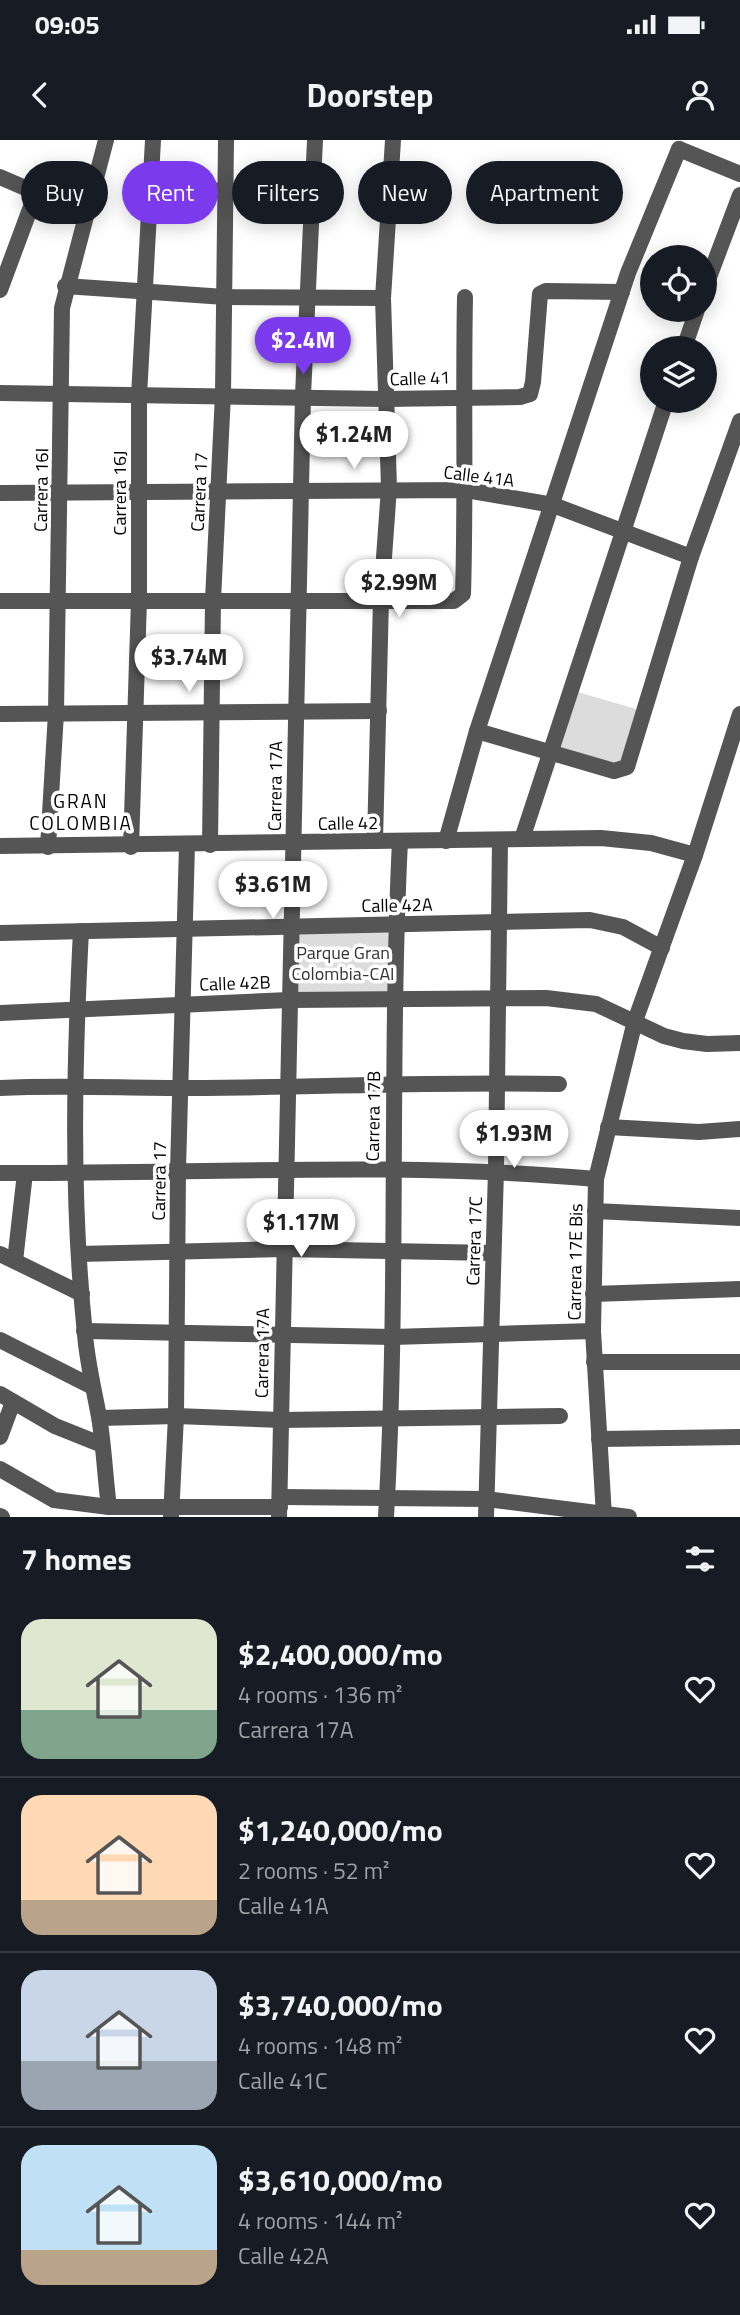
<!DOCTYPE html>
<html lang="en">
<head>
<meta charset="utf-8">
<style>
  :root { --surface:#171b24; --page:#242831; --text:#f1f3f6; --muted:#9ea1a6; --line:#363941; --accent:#7c3aed }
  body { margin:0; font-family:"Titillium Web",sans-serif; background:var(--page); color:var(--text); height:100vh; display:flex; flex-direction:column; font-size:26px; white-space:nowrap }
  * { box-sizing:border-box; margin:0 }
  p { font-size:23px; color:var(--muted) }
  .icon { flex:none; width:38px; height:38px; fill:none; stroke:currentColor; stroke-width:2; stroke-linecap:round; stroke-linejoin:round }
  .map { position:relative; height:1377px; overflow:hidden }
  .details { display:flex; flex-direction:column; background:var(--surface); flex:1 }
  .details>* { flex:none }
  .guide { position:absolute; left:21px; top:21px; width:698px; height:63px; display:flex; gap:14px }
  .fabs { position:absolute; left:640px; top:105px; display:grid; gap:14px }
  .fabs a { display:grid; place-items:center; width:77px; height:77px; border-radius:50%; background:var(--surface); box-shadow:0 4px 18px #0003; font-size:35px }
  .price { position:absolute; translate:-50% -60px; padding:0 16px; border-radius:24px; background:#fff; color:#222; font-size:23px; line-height:46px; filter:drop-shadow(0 2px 4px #0008) }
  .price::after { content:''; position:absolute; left:50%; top:42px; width:21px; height:16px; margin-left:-10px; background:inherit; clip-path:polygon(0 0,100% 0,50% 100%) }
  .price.selected { background:var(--accent); color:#fff }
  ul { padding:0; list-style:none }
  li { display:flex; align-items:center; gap:21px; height:175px; padding:0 21px }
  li+li { border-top:2px solid var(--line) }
  li span { display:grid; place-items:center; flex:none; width:196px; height:140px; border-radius:21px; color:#555 }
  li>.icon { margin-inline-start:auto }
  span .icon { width:84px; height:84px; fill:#fffc; stroke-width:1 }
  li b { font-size:30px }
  h2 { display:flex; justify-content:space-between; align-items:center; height:84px; padding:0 21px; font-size:30px }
  .tag { padding:0 24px; border-radius:32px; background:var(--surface); box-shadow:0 4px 18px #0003; font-size:24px; line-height:63px }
  .tag.selected { background:var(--accent); color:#fff }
  .status { display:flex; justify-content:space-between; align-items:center; height:49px; padding:0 35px; background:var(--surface); direction:ltr }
  .status svg { height:19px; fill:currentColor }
  header { display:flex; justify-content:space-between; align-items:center; height:91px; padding:0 21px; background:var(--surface); font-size:32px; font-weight:700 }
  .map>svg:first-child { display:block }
  .green { fill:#dcdcdc }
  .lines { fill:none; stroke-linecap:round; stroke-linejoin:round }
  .minor { stroke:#555; stroke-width:16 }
  .labels { text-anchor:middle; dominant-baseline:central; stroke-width:7; stroke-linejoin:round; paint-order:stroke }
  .street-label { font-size:18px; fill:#000; stroke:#fff }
  .park-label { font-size:18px; fill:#333; stroke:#fff }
  .neighbourhood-label { font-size:19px; letter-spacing:2px; fill:#000; stroke:#fff }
</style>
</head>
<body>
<div class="status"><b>09:05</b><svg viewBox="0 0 49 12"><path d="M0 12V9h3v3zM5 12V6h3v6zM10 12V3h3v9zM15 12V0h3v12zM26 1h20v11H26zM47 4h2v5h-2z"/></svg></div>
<header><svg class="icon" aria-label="back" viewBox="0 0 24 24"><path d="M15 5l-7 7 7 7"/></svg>Doorstep<svg class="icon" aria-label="person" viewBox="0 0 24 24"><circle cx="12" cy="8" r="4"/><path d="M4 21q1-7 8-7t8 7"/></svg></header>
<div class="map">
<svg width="740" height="1377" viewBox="0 0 740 1377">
  <rect width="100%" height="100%" fill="#fff"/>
  <g class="green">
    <polygon points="571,550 643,571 627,627 550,614"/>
    <polygon points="396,785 394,859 289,860 291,787"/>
  </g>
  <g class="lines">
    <g class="minor">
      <polyline points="679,9 740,34"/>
      <polyline points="0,37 86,74"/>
      <polyline points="150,51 312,50"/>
      <polyline points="65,146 225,157 383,158"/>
      <polyline points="705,148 740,55"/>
      <polyline points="0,150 36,53"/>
      <polyline points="684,208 697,170"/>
      <polyline points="0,253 384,259 520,257 530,254 533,242 540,154 546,151 622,152"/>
      <polyline points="0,353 466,350 553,365 691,417"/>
      <path d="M0 461H454L463 454C466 355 463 256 465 157"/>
      <polyline points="0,574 379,571"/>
      <polyline points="477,591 614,631 627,627 691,417 740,281"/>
      <polyline points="522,699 666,261"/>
      <polyline points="375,701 381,459 389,348 383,158 393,0"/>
      <polyline points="446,701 477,591 628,133 679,9"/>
      <polyline points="210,705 213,460 223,254 226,0"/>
      <polyline points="0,706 601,698 651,703 695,715"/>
      <polyline points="48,707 56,573 62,168 106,0"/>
      <polyline points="131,707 139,460 139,256 153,0"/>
      <path d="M81 791C74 925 71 1060 85 1194 87 1222 94 1249 99 1277 104 1306 105 1337 109 1367"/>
      <polyline points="0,793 590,780 623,787 662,808"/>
      <polyline points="0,873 289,860 546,858 596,864 664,896 683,901 707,904 740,903"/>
      <path d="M0 948C61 945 120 948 181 948 307 948 433 941 559 944"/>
      <polyline points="608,987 699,992 740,989"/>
      <path d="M0 1033C199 1034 397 1021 596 1039"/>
      <polyline points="595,1071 740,1078"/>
      <polyline points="0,1114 82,1154"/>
      <polyline points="79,1114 283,1109 493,1113"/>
      <polyline points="15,1121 25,1033"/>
      <polyline points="593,1154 740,1149"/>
      <polyline points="84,1191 392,1197 593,1191"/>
      <polyline points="0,1200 91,1246"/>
      <polyline points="594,1222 740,1222"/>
      <polyline points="0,1254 55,1286 100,1304"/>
      <polyline points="100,1278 176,1276 281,1280 560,1276"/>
      <polyline points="0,1297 13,1262"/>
      <polyline points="599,1299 740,1297"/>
      <polyline points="0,1329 54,1360 109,1367 280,1367"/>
      <polyline points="281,1357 486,1359 629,1377"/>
      <polyline points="0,1376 2,1377"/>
      <polyline points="604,1376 593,1191 596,1039 635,881 695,715 740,574"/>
      <polyline points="171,1377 176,1276 178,1030 187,705"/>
      <polyline points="279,1377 303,255 315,0"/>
      <path d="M386 1377C399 1152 389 927 400 701"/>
      <polyline points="486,1377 496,1030 500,700"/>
    </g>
  </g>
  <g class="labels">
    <g class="street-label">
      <text transform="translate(420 238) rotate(-2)">Calle 41</text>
      <text transform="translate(479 336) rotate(7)">Calle 41A</text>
      <text transform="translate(41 350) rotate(-89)">Carrera 16I</text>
      <text transform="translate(199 352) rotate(-87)">Carrera 17</text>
      <text transform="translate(119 353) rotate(-90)">Carrera 16J</text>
      <text transform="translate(275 646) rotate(-89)">Carrera 17A</text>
      <text transform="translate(348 683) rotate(-1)">Calle 42</text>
      <text transform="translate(397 765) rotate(-1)">Calle 42A</text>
      <text transform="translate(235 843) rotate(-2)">Calle 42B</text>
      <text transform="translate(373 976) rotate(-89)">Carrera 17B</text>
      <text transform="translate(159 1041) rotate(-89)">Carrera 17</text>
      <text transform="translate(474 1101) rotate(-88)">Carrera 17C</text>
      <text transform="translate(575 1122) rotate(-89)">Carrera 17E Bis</text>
      <text transform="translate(262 1213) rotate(-89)">Carrera 17A</text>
    </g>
    <g class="park-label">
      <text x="343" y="812">Parque Gran<tspan x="343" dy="21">Colombia-CAI</tspan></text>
    </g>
    <g class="neighbourhood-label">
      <text x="81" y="660">GRAN<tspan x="81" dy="22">COLOMBIA</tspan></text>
    </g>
  </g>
</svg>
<div class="fabs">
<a><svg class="icon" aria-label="locate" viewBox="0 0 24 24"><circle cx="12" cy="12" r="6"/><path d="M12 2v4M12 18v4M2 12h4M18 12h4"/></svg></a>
<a><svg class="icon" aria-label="layers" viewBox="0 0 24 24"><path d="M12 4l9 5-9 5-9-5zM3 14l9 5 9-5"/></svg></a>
</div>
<b class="price selected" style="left:303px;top:237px">$2.4M</b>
<b class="price" style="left:354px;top:331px">$1.24M</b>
<b class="price" style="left:399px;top:479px">$2.99M</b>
<b class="price" style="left:189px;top:554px">$3.74M</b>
<b class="price" style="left:273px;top:781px">$3.61M</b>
<b class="price" style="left:514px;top:1030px">$1.93M</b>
<b class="price" style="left:301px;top:1119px">$1.17M</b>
<div class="guide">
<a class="tag">Buy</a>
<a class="tag selected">Rent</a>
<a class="tag">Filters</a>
<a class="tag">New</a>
<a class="tag">Apartment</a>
</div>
</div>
<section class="details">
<h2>7 homes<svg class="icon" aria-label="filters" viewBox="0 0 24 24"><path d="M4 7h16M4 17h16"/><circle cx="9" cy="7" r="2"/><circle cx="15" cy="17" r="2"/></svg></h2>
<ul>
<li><span style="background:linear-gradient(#dfe7d0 65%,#7fa58c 0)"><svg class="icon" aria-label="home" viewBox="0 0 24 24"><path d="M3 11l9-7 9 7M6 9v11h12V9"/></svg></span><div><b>$2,400,000/mo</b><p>4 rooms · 136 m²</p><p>Carrera 17A</p></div><svg class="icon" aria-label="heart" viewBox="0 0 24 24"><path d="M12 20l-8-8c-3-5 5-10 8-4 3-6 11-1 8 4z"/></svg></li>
<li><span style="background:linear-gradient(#ffd9b3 75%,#b9a48a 0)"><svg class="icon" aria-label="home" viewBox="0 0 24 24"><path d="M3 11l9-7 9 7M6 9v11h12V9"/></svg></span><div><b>$1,240,000/mo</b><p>2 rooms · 52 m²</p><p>Calle 41A</p></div><svg class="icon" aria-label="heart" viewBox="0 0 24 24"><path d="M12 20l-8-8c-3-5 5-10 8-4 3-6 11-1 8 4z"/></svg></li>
<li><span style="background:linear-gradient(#c9d6e8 65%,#9aa5b1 0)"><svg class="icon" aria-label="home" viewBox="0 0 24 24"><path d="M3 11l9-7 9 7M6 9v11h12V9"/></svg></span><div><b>$3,740,000/mo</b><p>4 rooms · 148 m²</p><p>Calle 41C</p></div><svg class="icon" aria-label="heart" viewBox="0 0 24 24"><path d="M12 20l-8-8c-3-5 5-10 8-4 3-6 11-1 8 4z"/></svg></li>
<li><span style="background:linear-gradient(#bfe0f5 75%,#b9a48a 0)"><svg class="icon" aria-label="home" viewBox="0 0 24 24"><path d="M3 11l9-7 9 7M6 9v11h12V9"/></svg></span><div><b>$3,610,000/mo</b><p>4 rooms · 144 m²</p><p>Calle 42A</p></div><svg class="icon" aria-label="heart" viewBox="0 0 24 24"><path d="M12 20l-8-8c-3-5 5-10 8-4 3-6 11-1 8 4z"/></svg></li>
</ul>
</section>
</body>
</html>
